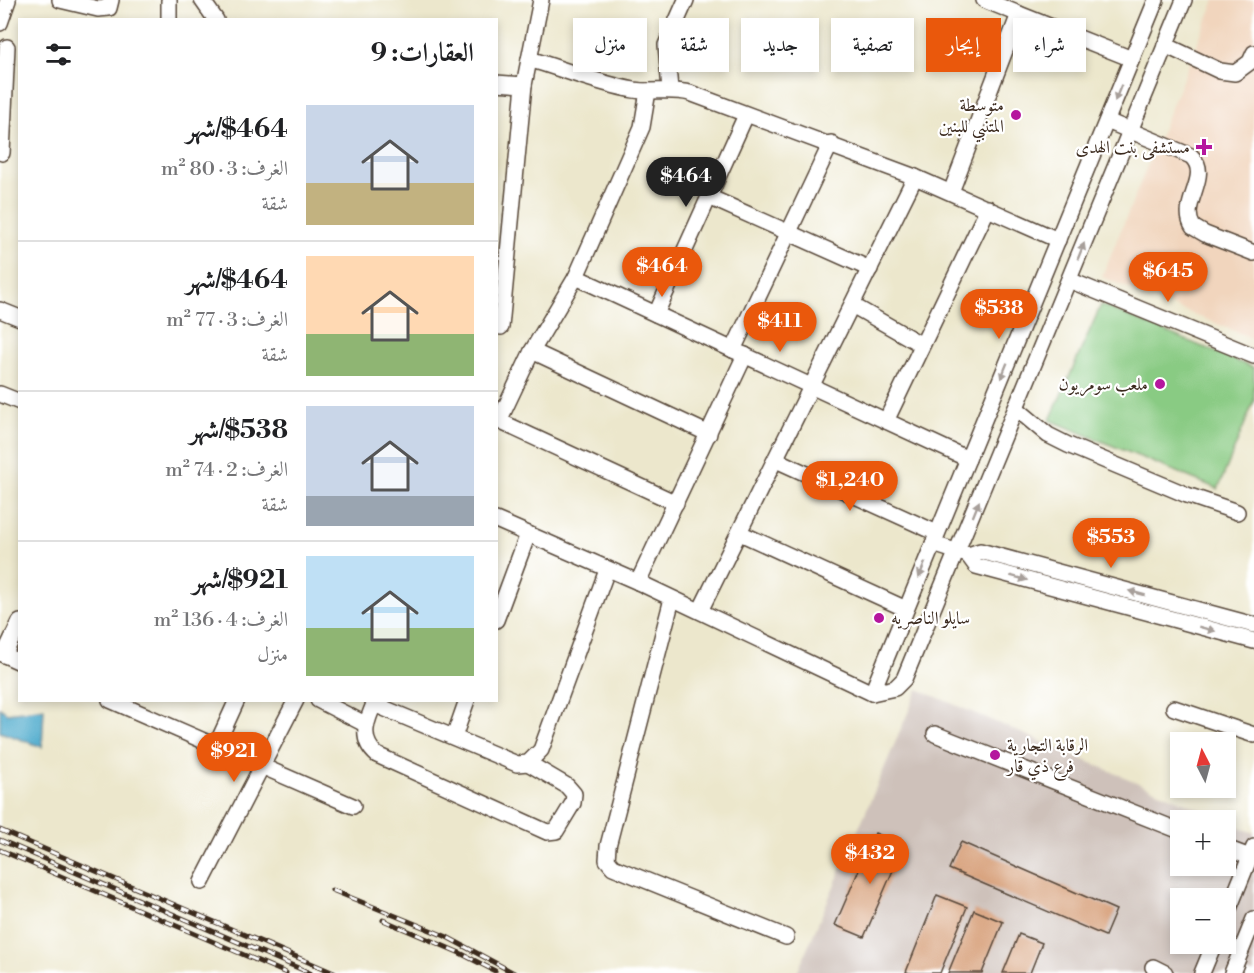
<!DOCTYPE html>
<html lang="ar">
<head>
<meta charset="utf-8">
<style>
  :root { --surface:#fff; --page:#f6f6f6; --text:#202124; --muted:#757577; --line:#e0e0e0; --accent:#ea580c }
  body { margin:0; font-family:"Libre Bodoni",Amiri,serif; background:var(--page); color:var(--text); direction:rtl; height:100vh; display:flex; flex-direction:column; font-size:22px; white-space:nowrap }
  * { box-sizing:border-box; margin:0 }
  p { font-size:20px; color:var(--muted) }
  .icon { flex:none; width:33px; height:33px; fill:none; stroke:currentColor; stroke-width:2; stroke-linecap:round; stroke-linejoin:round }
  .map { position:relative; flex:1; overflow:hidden; direction:ltr }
  .side { position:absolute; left:18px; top:18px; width:480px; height:684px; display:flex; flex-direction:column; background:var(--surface); border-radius:0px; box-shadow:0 3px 9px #0003; direction:rtl }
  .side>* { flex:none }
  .hud { position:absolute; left:516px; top:18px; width:570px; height:54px; direction:rtl; display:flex; gap:12px }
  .needle { width:39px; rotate:354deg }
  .controls { position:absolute; left:1170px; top:732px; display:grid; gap:12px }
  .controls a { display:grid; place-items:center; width:66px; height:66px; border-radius:0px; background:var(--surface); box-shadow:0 3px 9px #0003; font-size:30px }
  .price { position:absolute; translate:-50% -51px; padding:0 14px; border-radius:21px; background:var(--accent); color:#fff; font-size:20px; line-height:39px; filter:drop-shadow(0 2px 3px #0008) }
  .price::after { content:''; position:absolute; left:50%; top:36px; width:18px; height:14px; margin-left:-9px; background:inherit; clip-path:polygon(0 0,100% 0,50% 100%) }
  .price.selected { background:#222; color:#fff }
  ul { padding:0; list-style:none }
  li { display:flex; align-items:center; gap:18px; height:150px; padding:0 24px }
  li+li { border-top:2px solid var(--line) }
  li span { display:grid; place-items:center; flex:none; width:168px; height:120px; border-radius:0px; color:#555 }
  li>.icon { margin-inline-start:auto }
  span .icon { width:72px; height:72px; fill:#fffc; stroke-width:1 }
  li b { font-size:26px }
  h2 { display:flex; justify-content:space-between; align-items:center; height:72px; padding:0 24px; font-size:26px }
  .pill { padding:0 21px; border-radius:0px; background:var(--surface); box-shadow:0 3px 9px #0003; font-size:21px; line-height:54px }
  .pill.selected { background:var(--accent); color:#fff }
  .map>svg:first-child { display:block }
  .built { fill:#f1d5bd }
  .industrial { fill:#cec1ba; fill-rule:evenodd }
  .green { fill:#89cb83; stroke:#627a50; stroke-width:1.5 }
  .water { fill:#4eaacc; stroke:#446a75; stroke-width:1.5 }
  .building { fill:#d59c74 }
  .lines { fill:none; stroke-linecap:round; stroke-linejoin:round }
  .minor-casing { stroke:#564638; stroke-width:18 }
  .minor { stroke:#fff; stroke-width:15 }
  .rail-casing { stroke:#3b2a1e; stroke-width:5 }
  .rail { stroke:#fff; stroke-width:3; stroke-dasharray:9; stroke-linecap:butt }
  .oneway { fill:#a79f9a }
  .poi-dot { fill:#b5179e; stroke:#fff; stroke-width:2 }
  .labels { text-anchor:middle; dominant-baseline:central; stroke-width:4.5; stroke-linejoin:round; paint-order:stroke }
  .poi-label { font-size:18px; fill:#3b2a1e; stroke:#fff; text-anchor:end }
</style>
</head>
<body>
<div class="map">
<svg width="1254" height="973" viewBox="0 0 1254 973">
  <rect width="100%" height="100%" fill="#fff"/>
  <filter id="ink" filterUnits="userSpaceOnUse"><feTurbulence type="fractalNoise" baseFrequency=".0167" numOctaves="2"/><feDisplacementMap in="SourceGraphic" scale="12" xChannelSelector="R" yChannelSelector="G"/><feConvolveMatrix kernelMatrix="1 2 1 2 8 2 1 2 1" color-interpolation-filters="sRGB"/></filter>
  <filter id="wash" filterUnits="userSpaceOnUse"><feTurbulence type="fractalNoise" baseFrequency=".008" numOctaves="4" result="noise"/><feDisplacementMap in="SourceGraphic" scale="24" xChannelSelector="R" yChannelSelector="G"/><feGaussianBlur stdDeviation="1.35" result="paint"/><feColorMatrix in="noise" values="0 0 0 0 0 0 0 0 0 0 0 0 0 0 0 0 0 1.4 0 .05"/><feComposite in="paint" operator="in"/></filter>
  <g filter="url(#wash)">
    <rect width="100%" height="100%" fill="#ece7cc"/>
    <polygon class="built" points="1215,0 1254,0 1254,339 1102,277"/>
    <path class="industrial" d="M918 689 1225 820H1180V866H1226V821L1254 833V973H797ZM1180 898H1226V944H1180Z"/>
    <polygon class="green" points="1101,305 1254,368 1254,401 1218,489 1050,420"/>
    <polygon class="water" points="0,708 7,713 44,708 42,747 0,732"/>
    <g id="blocks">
      <g class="building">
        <polygon points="875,833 904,845 864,937 835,925"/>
        <polygon points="961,842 1116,910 1105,936 949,869"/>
        <polygon points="937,895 967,907 940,973 910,973 906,972"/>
        <polygon points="974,910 1003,922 982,973 948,973"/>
        <polygon points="1019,934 1042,943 1030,973 1003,973"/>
      </g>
    </g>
  </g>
  <g filter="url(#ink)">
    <use href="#blocks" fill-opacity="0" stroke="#564638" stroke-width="1.5"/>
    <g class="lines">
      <defs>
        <g id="minor">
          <polyline points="60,0 98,9 109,8 111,0"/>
          <polyline points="202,0 216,20"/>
          <polyline points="984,0 1132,59"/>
          <polyline points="169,20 169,0"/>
          <polyline points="0,23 8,0"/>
          <polyline points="1165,45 1220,71 1235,73 1250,62 1254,53"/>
          <path d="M529 59C563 69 599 84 634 90 653 93 671 88 690 93L915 177 1058 240"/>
          <polyline points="496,83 524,85"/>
          <polyline points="670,89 666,45 686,0"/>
          <polyline points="648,91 642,127 576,277 532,351 499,421 676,503"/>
          <path d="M1107 121 1191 156C1213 176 1178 203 1193 227L1205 234 1254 253"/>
          <polyline points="2,153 7,47"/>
          <polyline points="951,192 1019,14"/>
          <polyline points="709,197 870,269"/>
          <polyline points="576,277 968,459"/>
          <polyline points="1069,280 1254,356"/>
          <polyline points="852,305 922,345"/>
          <polyline points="0,310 20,318"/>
          <polyline points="656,314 746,115"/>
          <polyline points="496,325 501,327 524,85 541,0"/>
          <polyline points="733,350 831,143"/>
          <polyline points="532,351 709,434"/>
          <polyline points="0,394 20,402"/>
          <polyline points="1017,409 1048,435 1068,445 1187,495 1237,512"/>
          <polyline points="886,421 988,208"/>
          <polyline points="776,460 937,533"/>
          <polyline points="496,520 638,582 872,693 895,688 904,679 1184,0"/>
          <polyline points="740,533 906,609"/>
          <polyline points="933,544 968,555 980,551 1254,625"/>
          <polyline points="968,555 976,566 1254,641"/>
          <polyline points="638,582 745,355"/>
          <polyline points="672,599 608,846 607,860 613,867 786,937"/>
          <polyline points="700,611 915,177"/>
          <polyline points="496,620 528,534"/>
          <polyline points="0,653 20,662"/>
          <polyline points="4,655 20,622"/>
          <polyline points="872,693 1156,0"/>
          <polyline points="110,700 353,806"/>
          <polyline points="318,700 365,724"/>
          <path d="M376 700C367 719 358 739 377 755L547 832 556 831 573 803 574 794 567 786 528 763"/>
          <polyline points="374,704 517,764 528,763 541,750 607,570"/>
          <polyline points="1174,708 1254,735"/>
          <polyline points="935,734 1180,831"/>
          <polyline points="454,737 467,700"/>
          <polyline points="216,746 237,700"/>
          <polyline points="1226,848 1250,857"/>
          <polyline points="202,882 296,700"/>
          <polyline points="1226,916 1254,847"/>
          <polyline points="1153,967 1165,973"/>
          <polyline points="1202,973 1214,944"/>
          <polyline points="1232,973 1254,919"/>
        </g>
      </defs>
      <use href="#minor" class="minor-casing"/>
      <use href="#minor" class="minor"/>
      <defs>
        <g id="rail">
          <polyline points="0,830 334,973"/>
          <polyline points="0,840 310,973"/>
          <polyline points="0,850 286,973"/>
          <polyline points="332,890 445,936 514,973"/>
          <polyline points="383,920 460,953 495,971"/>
        </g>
      </defs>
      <use href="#rail" class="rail-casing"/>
      <use href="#rail" class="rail"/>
    </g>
    <defs><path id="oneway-solid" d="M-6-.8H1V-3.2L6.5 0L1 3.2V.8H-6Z" transform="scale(1.5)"/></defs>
    <g class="oneway">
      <use href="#oneway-solid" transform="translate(1118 93) rotate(112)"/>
      <use href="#oneway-solid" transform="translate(1081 251) rotate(-68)"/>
      <use href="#oneway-solid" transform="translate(1004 371) rotate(112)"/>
      <use href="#oneway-solid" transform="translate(976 509) rotate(-68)"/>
      <use href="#oneway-solid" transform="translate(922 570) rotate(112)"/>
      <use href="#oneway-solid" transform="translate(1019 578) rotate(15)"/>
      <use href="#oneway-solid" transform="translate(1137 593) rotate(-165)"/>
      <use href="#oneway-solid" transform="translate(1207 629) rotate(15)"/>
    </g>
  </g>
  <g class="poi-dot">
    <circle cx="1016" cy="115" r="6"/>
    <path d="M1201 138h6v6h6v6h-6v6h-6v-6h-6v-6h6z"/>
    <circle cx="1160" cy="384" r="6"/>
    <circle cx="879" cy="618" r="6"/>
    <circle cx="995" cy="755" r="6"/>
  </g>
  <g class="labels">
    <g class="poi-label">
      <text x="1004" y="105">متوسطة<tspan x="1004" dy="21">المتنبي للبنين</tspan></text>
      <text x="1190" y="147">مستشفى بنت الهدى</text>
      <text x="1148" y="384">ملعب سومريون</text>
      <text x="891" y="618" text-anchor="start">سايلو الناصريه</text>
      <text x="1007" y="745" text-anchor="start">الرقابة التجارية<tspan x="1007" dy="21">فرع ذي قار</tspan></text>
    </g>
  </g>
</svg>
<div class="controls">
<a><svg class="needle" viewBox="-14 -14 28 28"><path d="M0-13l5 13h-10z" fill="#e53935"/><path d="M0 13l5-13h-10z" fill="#757577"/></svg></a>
<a>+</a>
<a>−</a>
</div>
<b class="price selected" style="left:686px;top:208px">$464</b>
<b class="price" style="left:662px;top:298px">$464</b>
<b class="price" style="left:1168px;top:303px">$645</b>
<b class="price" style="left:999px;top:340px">$538</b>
<b class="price" style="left:780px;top:353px">$411</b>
<b class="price" style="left:850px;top:512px">$1,240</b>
<b class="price" style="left:1111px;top:569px">$553</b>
<b class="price" style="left:234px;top:783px">$921</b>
<b class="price" style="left:870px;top:885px">$432</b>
<div class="hud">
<a class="pill">شراء</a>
<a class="pill selected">إيجار</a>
<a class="pill">تصفية</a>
<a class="pill">جديد</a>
<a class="pill">شقة</a>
<a class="pill">منزل</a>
</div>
<section class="side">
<h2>العقارات: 9<svg class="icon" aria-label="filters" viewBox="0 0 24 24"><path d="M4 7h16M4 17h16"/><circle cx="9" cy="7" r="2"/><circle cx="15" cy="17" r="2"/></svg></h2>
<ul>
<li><span style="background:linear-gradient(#c9d6e8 65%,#c2b280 0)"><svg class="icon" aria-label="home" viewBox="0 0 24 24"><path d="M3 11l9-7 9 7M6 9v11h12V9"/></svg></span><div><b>$464/شهر</b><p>الغرف: 3 · 80 m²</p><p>شقة</p></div></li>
<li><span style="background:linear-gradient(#ffd9b3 65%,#8fb573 0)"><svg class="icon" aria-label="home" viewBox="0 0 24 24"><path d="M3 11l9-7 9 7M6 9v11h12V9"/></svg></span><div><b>$464/شهر</b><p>الغرف: 3 · 77 m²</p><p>شقة</p></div></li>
<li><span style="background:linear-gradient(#c9d6e8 75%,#9aa5b1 0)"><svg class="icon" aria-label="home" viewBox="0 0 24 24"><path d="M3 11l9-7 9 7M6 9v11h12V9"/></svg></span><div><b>$538/شهر</b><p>الغرف: 2 · 74 m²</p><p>شقة</p></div></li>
<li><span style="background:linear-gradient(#bfe0f5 60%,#8fb573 0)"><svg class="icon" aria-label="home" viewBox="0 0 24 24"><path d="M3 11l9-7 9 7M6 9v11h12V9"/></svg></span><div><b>$921/شهر</b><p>الغرف: 4 · 136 m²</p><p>منزل</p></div></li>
</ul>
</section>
</div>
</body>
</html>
